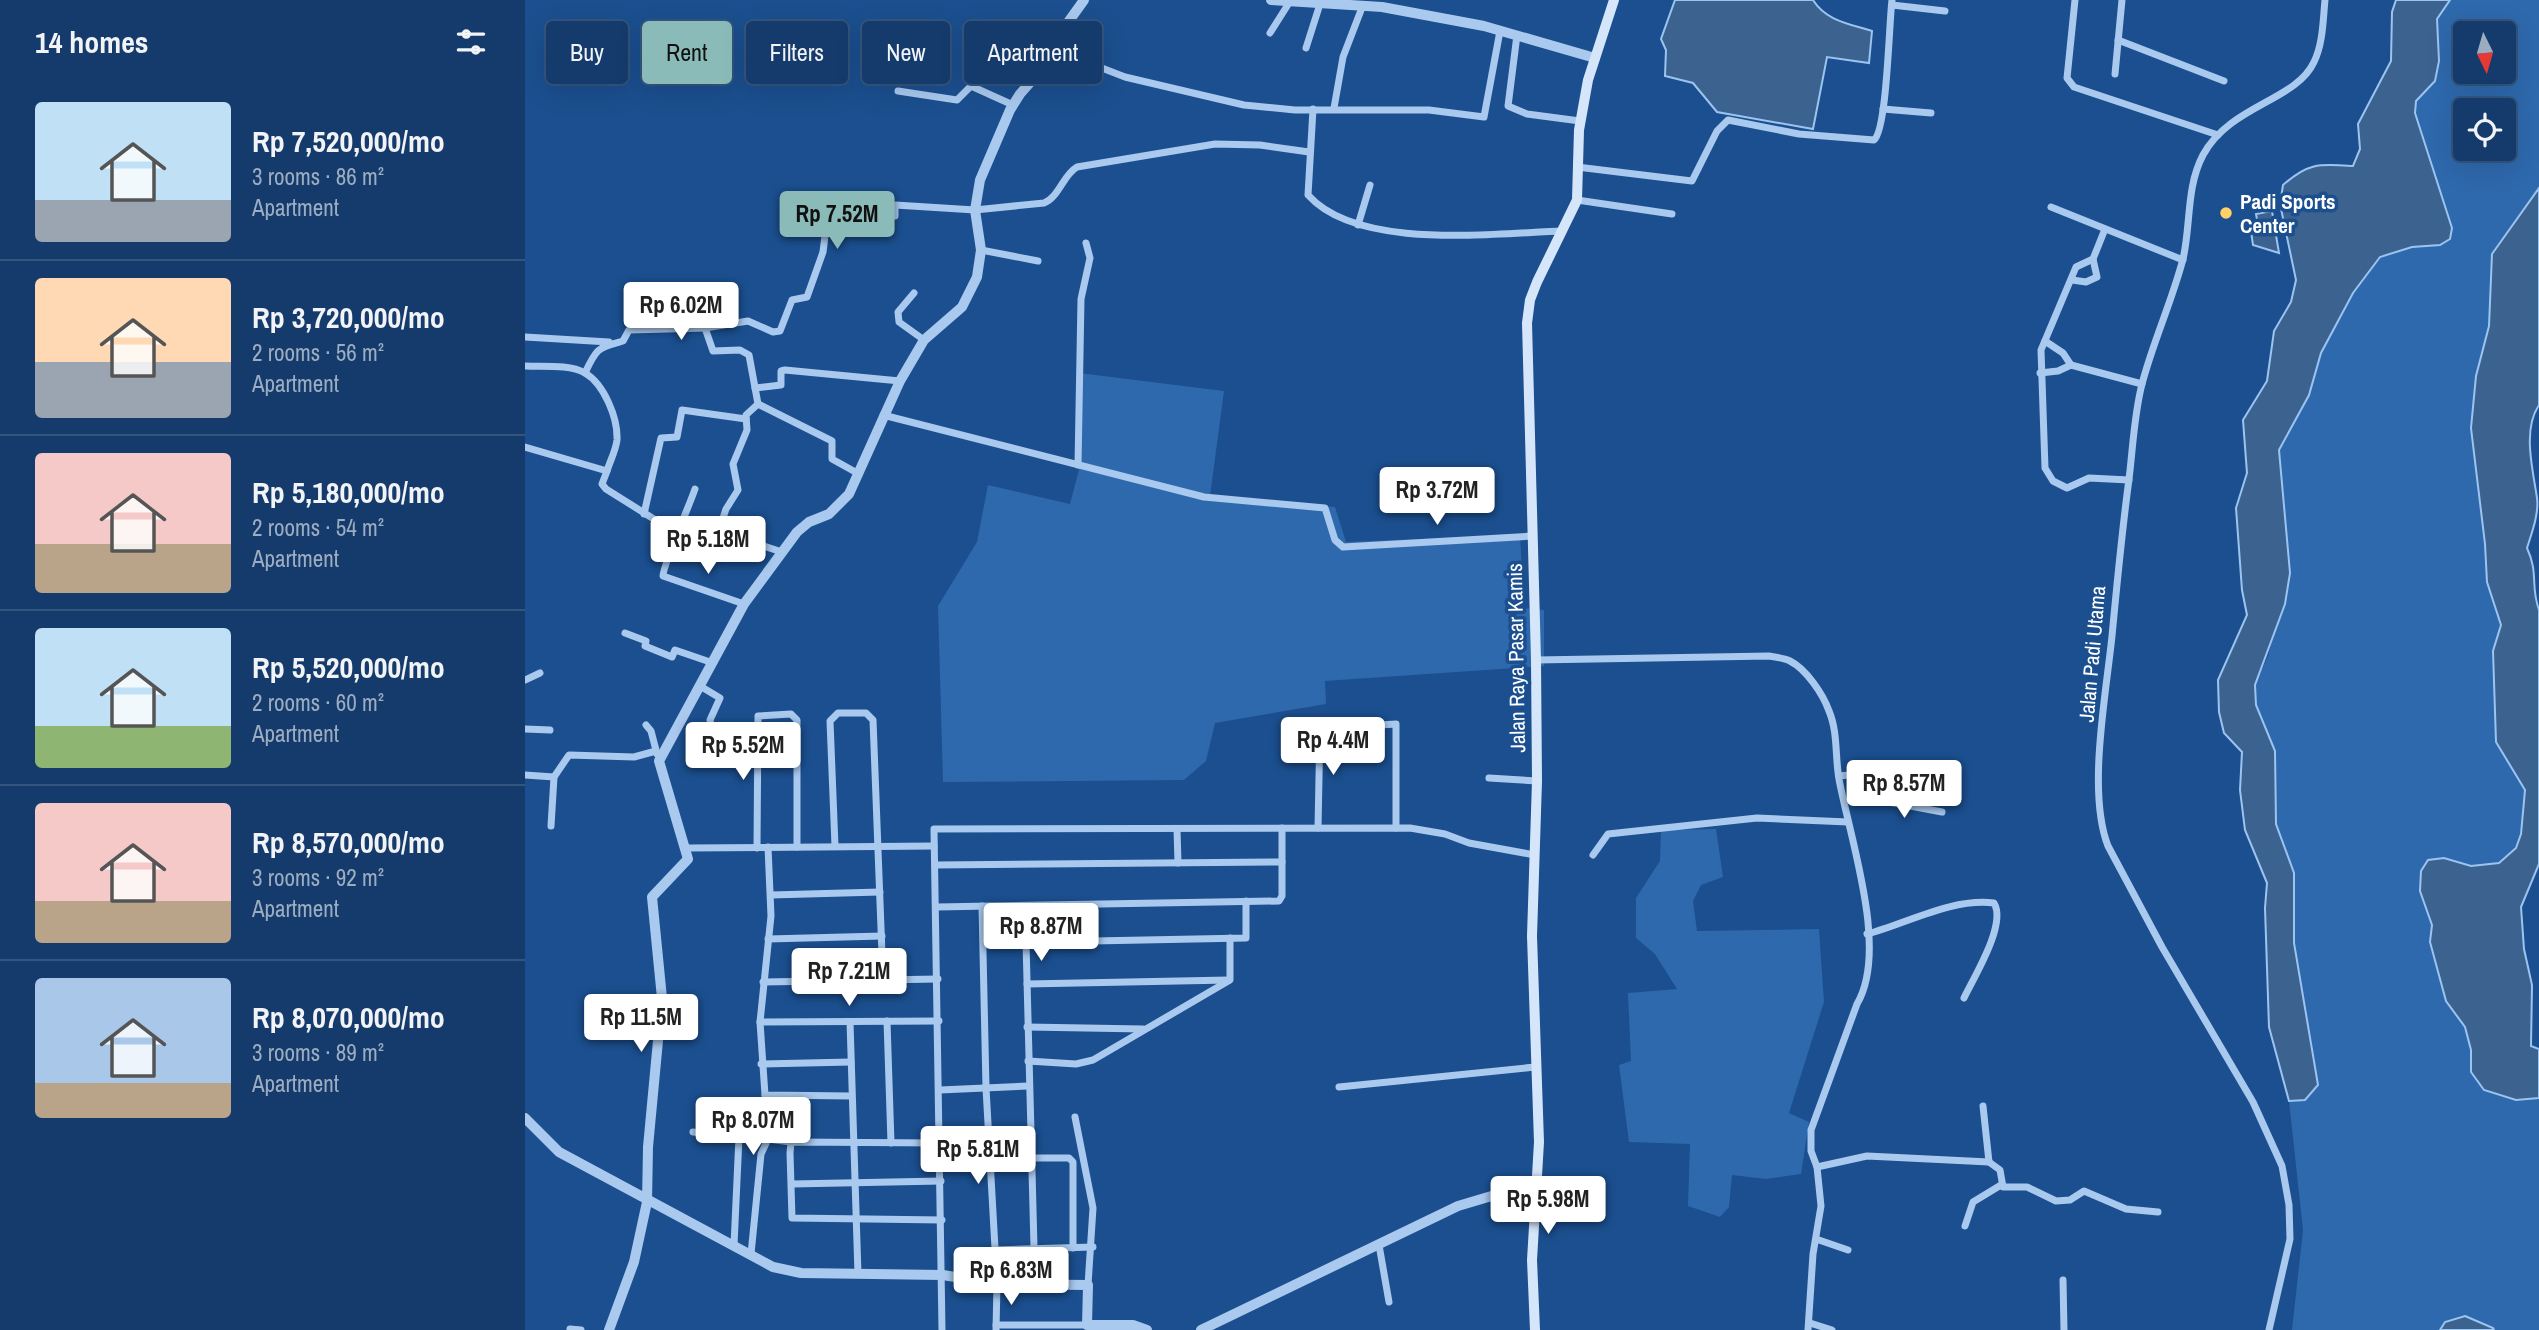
<!DOCTYPE html>
<html lang="en">
<head>
<meta charset="utf-8">
<style>
  :root { --surface:#143b6b; --page:#214673; --text:#f1f3f6; --muted:#9dadc1; --line:#33557e; --accent:#8bbbb9 }
  body { margin:0; font-family:"Archivo Narrow",sans-serif; background:var(--page); color:var(--text); height:100vh; display:flex; flex-direction:column; font-size:26px; white-space:nowrap }
  * { box-sizing:border-box; margin:0 }
  p { font-size:23px; color:var(--muted) }
  .icon { flex:none; width:38px; height:38px; fill:none; stroke:currentColor; stroke-width:2; stroke-linecap:round; stroke-linejoin:round }
  .map { position:relative; flex:1; overflow:hidden }
  .drawer { display:flex; flex-direction:column; background:var(--surface); width:525px }
  .drawer>* { flex:none }
  .hud { position:absolute; left:21px; top:21px; width:665px; height:63px; display:flex; gap:14px }
  .needle { width:46px; rotate:175deg }
  .controls { position:absolute; left:1928px; top:21px; display:grid; gap:14px }
  .controls a { display:grid; place-items:center; width:63px; height:63px; border-radius:7px; background:var(--surface); box-shadow:0 7px 28px #0002,0 0 0 2px var(--line); font-size:35px }
  .price { position:absolute; translate:-50% -60px; padding:0 16px; border-radius:7px; background:#fff; color:#222; font-size:23px; line-height:46px; filter:drop-shadow(0 2px 4px #0008) }
  .price::after { content:''; position:absolute; left:50%; top:42px; width:21px; height:16px; margin-left:-10px; background:inherit; clip-path:polygon(0 0,100% 0,50% 100%) }
  .price.active { background:var(--accent); color:#111 }
  ul { padding:0; list-style:none }
  li { display:flex; align-items:center; gap:21px; height:175px; padding:0 35px }
  li+li { border-top:2px solid var(--line) }
  li span { display:grid; place-items:center; flex:none; width:196px; height:140px; border-radius:7px; color:#555 }
  li>.icon { margin-inline-start:auto }
  span .icon { width:84px; height:84px; fill:#fffc; stroke-width:1 }
  li b { font-size:30px }
  h2 { display:flex; justify-content:space-between; align-items:center; height:84px; padding:0 35px; font-size:30px }
  .chip { padding:0 24px; border-radius:7px; background:var(--surface); box-shadow:0 7px 28px #0002,0 0 0 2px var(--line); font-size:24px; line-height:63px }
  .chip.active { background:var(--accent); color:#111 }
  main { display:flex; flex:1; min-height:0 }
  .map>svg:first-child { display:block }
  .green { fill:#2e69ad; fill-rule:evenodd }
  .water { fill:#3c6290; stroke:#9cc4f0; stroke-width:2 }
  .lines { fill:none; stroke-linecap:round; stroke-linejoin:round }
  .minor { stroke:#a9c9ee; stroke-width:7 }
  .tertiary { stroke:#a9c9ee; stroke-width:10 }
  .secondary { stroke:#d6e6fa; stroke-width:10 }
  .poi-dot { fill:#ffd166; stroke:#1b4f8f; stroke-width:2.5 }
  .labels { text-anchor:middle; dominant-baseline:central; stroke-width:7; stroke-linejoin:round; paint-order:stroke }
  .poi-label { font-size:21px; font-weight:bold; fill:#fff; stroke:#1b4f8f; text-anchor:start }
  .street-label { font-size:21px; fill:#fff; stroke:#1b4f8f }
</style>
</head>
<body>
<main>
<section class="drawer">
<h2>14 homes<svg class="icon" aria-label="filters" viewBox="0 0 24 24"><path d="M4 7h16M4 17h16"/><circle cx="9" cy="7" r="2"/><circle cx="15" cy="17" r="2"/></svg></h2>
<ul>
<li><span style="background:linear-gradient(#bfe0f5 70%,#9aa5b1 0)"><svg class="icon" aria-label="home" viewBox="0 0 24 24"><path d="M3 11l9-7 9 7M6 9v11h12V9"/></svg></span><div><b>Rp 7,520,000/mo</b><p>3 rooms · 86 m²</p><p>Apartment</p></div></li>
<li><span style="background:linear-gradient(#ffd9b3 60%,#9aa5b1 0)"><svg class="icon" aria-label="home" viewBox="0 0 24 24"><path d="M3 11l9-7 9 7M6 9v11h12V9"/></svg></span><div><b>Rp 3,720,000/mo</b><p>2 rooms · 56 m²</p><p>Apartment</p></div></li>
<li><span style="background:linear-gradient(#f6c9c9 65%,#b9a48a 0)"><svg class="icon" aria-label="home" viewBox="0 0 24 24"><path d="M3 11l9-7 9 7M6 9v11h12V9"/></svg></span><div><b>Rp 5,180,000/mo</b><p>2 rooms · 54 m²</p><p>Apartment</p></div></li>
<li><span style="background:linear-gradient(#bfe0f5 70%,#8fb573 0)"><svg class="icon" aria-label="home" viewBox="0 0 24 24"><path d="M3 11l9-7 9 7M6 9v11h12V9"/></svg></span><div><b>Rp 5,520,000/mo</b><p>2 rooms · 60 m²</p><p>Apartment</p></div></li>
<li><span style="background:linear-gradient(#f6c9c9 70%,#b9a48a 0)"><svg class="icon" aria-label="home" viewBox="0 0 24 24"><path d="M3 11l9-7 9 7M6 9v11h12V9"/></svg></span><div><b>Rp 8,570,000/mo</b><p>3 rooms · 92 m²</p><p>Apartment</p></div></li>
<li><span style="background:linear-gradient(#a9c7e8 75%,#b9a48a 0)"><svg class="icon" aria-label="home" viewBox="0 0 24 24"><path d="M3 11l9-7 9 7M6 9v11h12V9"/></svg></span><div><b>Rp 8,070,000/mo</b><p>3 rooms · 89 m²</p><p>Apartment</p></div></li>
</ul>
</section>
<div class="map">
<svg width="2014" height="1330" viewBox="0 0 2014 1330">
  <rect width="100%" height="100%" fill="#1b4f8f"/>
  <g class="green">
    <path d="M1925 0H2014V188L1967 254 1964 326 1951 376 1946 428 1960 544 1962 582 1976 625 1968 651 1971 742 2000 790 1996 834 1991 848 1974 863 1946 866 1919 858 1895 890 1907 925 1905 942 1921 1000 1940 1027 1946 1051V1073L1991 1100 2014 1098V1330H1767L1778 1230 1764 1101 1780 1100 1793 1085 1769 943V873L1751 824 1750 751 1731 705 1730 685 1743 656 1765 573 1754 450 1784 395 1796 353 1828 293 1855 256 1887 247 1915 245 1927 228 1890 113 1891 101 1910 81 1914 61 1912 19ZM1941 33H1979V72H1941ZM1941 110H1979V149H1941Z"/>
    <polygon points="554,373 699,391 685,496 810,507 821,542 995,535 999,608 1019,610 1019,666 800,681 801,704 690,723 681,761 659,780 418,782 413,606 452,542 463,485 545,504 556,462"/>
    <polygon points="1191,829 1198,877 1176,885 1168,901 1172,931 1294,929 1299,1002 1264,1113 1284,1122 1276,1174 1241,1179 1207,1175 1204,1207 1195,1217 1163,1206 1165,1144 1104,1142 1094,1065 1106,1061 1103,993 1152,989 1130,954 1111,938 1111,898 1135,861 1136,830"/>
  </g>
  <g class="water">
    <path d="M1150 0H1288C1301 21 1325 24 1347 31L1344 63 1302 57 1288 129 1192 112 1168 83 1140 76 1141 50 1136 39Z"/>
    <path d="M1871 0H1925L1912 19 1914 61 1910 81 1891 101 1890 113 1927 228 1925 239 1915 245 1887 247 1855 257 1828 293 1796 353 1784 395 1754 450 1765 573 1760 604 1730 685 1731 705 1750 751 1751 824 1769 873V943L1793 1085 1780 1100 1764 1101 1744 1027 1740 908 1742 883 1720 830 1715 790 1717 752 1699 733 1694 712 1693 680 1722 615 1717 590 1711 508 1722 473 1718 420 1742 381 1749 331 1766 302 1771 280 1755 204 1758 185C1784 162 1795 164 1828 166L1835 149 1833 124 1866 61 1867 12Z"/>
    <path d="M2014 188V405C1997 430 2008 470 2012 498 2014 514 2007 532 2002 548 2014 574 2005 585 2014 610V864L1996 907 1999 949 2007 985 2006 1046 2014 1049V1098L1991 1100 1959 1090 1946 1072V1050L1940 1027 1921 1001 1905 942 1907 925 1895 891 1896 871 1903 860 1919 858 1946 866 1974 863 1991 848 1996 834 2000 790 1971 742 1968 651 1976 625 1962 582 1960 544 1946 428 1951 376 1964 326 1967 254Z"/>
    <polygon points="1747,211 1754,253 1728,245 1726,232 1734,230 1731,214"/>
    <polygon points="1940,1316 1968,1328 1969,1330 1915,1330 1920,1322"/>
  </g>
  <g class="lines">
    <g class="minor">
      <polyline points="1550,0 1542,78 1549,87 1693,135"/>
      <polyline points="1367,5 1420,11"/>
      <polyline points="745,33 764,3"/>
      <polyline points="992,35 983,106 1002,114 1055,121"/>
      <polyline points="1593,40 1699,81"/>
      <polyline points="781,48 795,4"/>
      <polyline points="533,51 600,77 719,105 770,110 904,110 959,117 975,31"/>
      <polyline points="1590,74 1597,0"/>
      <polyline points="373,91 432,100 446,86 488,105"/>
      <polyline points="809,108 818,57 838,5"/>
      <path d="M788 109 783 195C833 251 969 233 1038 231"/>
      <polyline points="1358,109 1406,113"/>
      <path d="M1052 167 1167 181 1192 131 1203 120 1274 134 1349 140C1362 130 1364 23 1367 0"/>
      <polyline points="1052,200 1147,214"/>
      <polyline points="1526,207 1658,260"/>
      <polyline points="833,225 845,185"/>
      <polyline points="1580,229 1568,259 1551,267 1516,350 1520,468 1528,481 1542,488 1564,478 1604,480"/>
      <polyline points="456,250 513,261"/>
      <polyline points="1547,280 1561,282 1572,277 1568,259"/>
      <polyline points="389,293 373,312 374,322 399,340"/>
      <polyline points="180,328 188,351 215,350 224,355 233,404 221,415 222,430 208,464 213,490 201,509 191,539"/>
      <polyline points="0,337 84,342"/>
      <polyline points="1546,365 1617,384"/>
      <path d="M0 366C17 367 44 364 60 373 79 384 93 418 92 440 91 450 85 461 82 471L0 447"/>
      <path d="M60 373C72 347 73 348 98 341L104 330 180 328 223 321 248 332 255 331 267 300 282 297 298 252 303 212 336 211 337 217 370 216V205L450 210 519 203C534 197 538 175 552 167L690 144 735 145 784 152"/>
      <polyline points="1515,373 1533,371 1546,365 1538,353 1520,341"/>
      <polyline points="230,388 256,385 256,371 260,370 375,381"/>
      <polyline points="233,404 307,441 307,459 334,474"/>
      <polyline points="358,415 679,497 800,508 810,540 818,547 1008,536"/>
      <polyline points="553,465 556,299 565,258 561,243"/>
      <polyline points="82,471 77,484 81,489 132,521 156,529"/>
      <path d="M170 489C165 504 137 568 138 576L219 604"/>
      <polyline points="119,514 136,438 152,437 157,410 221,419"/>
      <polyline points="158,525 191,539 217,539 257,552"/>
      <polyline points="100,633 121,641 120,646 147,657 150,650 188,663"/>
      <path d="M1011 660 1244 656C1250 657 1259 658 1265 661 1281 669 1298 694 1304 711 1313 732 1310 757 1314 779 1325 839 1364 950 1332 1004L1286 1130V1151L1292 1167 1296 1206 1288 1254 1283 1330"/>
      <polyline points="0,680 15,673"/>
      <polyline points="175,686 195,698 185,720 187,733 233,746"/>
      <polyline points="121,725 126,731 132,754"/>
      <polyline points="838,726 871,724 871,828"/>
      <polyline points="0,729 25,730"/>
      <polyline points="0,775 29,777"/>
      <path d="M1314 776 1354 772C1362 781 1356 794 1364 802L1417 812"/>
      <polyline points="964,778 1012,781"/>
      <polyline points="26,826 29,777 44,755 109,757 131,751"/>
      <polyline points="793,828 795,726"/>
      <polyline points="652,829 653,863"/>
      <polyline points="310,846 305,721 313,713 341,713 348,720 358,980"/>
      <polyline points="243,847 246,916 235,1022 240,1095 326,1096"/>
      <polyline points="162,848 409,846"/>
      <polyline points="232,848 233,716 266,714 272,720 272,847"/>
      <polyline points="1068,855 1083,834 1232,818 1323,822"/>
      <polyline points="410,865 757,862"/>
      <polyline points="246,895 355,892"/>
      <polyline points="457,906 461,1088 472,1284 471,1330"/>
      <polyline points="412,907 754,901 757,896 757,828"/>
      <path d="M1342 934C1383 923 1426 898 1469 903 1482 924 1449 977 1439 998"/>
      <polyline points="243,939 357,936"/>
      <polyline points="501,942 509,1247"/>
      <polyline points="460,943 721,938 721,901"/>
      <polyline points="238,982 413,979"/>
      <polyline points="502,984 704,980"/>
      <polyline points="362,1021 366,1143"/>
      <polyline points="235,1022 414,1021"/>
      <polyline points="325,1022 333,1274"/>
      <polyline points="502,1027 618,1029"/>
      <polyline points="503,1061 551,1064 568,1060 705,980 705,938"/>
      <polyline points="236,1064 326,1062"/>
      <polyline points="814,1087 1010,1067"/>
      <polyline points="415,1090 503,1086"/>
      <polyline points="1458,1106 1464,1162"/>
      <polyline points="550,1117 568,1208 563,1285"/>
      <polyline points="168,1132 214,1137 209,1245"/>
      <polyline points="243,1139 266,1142"/>
      <polyline points="415,1143 266,1142 265,1153 267,1218 417,1220"/>
      <polyline points="505,1158 544,1158 548,1162 548,1248"/>
      <polyline points="1292,1167 1342,1156 1464,1162 1475,1170 1478,1187 1502,1187 1531,1201 1545,1200 1559,1191 1601,1209 1633,1212"/>
      <polyline points="267,1184 416,1181"/>
      <polyline points="1440,1226 1448,1202 1476,1185"/>
      <polyline points="1291,1239 1323,1250"/>
      <polyline points="854,1245 864,1302"/>
      <polyline points="470,1250 568,1247"/>
      <polyline points="226,1254 236,1154 243,1139 240,1095"/>
      <polyline points="1538,1280 1539,1330"/>
      <polyline points="1285,1323 1307,1330"/>
      <polyline points="471,1325 562,1325"/>
      <polyline points="45,1329 56,1330"/>
      <polyline points="417,1330 409,829 885,828 920,834 944,843 1010,855"/>
      <path d="M1744 1330 1765 1239 1764 1205 1757 1166 1728 1102 1637 947 1583 846C1562 792 1581 695 1587 636 1592 583 1597 531 1604 479 1608 447 1609 415 1617 384 1628 342 1647 301 1658 259 1666 225 1661 187 1678 155 1705 105 1771 101 1789 62 1798 44 1798 20 1800 0"/>
    </g>
    <g class="tertiary">
      <polyline points="746,0 857,7 959,26 1070,58"/>
      <polyline points="0,1118 34,1152 248,1267 276,1273 418,1275 472,1284 563,1285 562,1325 608,1325 622,1330"/>
      <polyline points="84,1330 109,1262 122,1202 123,1147 137,998 127,897 163,859 134,761 219,604 272,532 284,522 304,514 324,494 375,381 399,340 437,307 452,277 456,250 450,210 455,180 485,110 495,94 533,51 544,21 559,0"/>
      <polyline points="676,1330 933,1206 1010,1183"/>
    </g>
    <polyline class="secondary" points="1010,1330 1007,1260 1014,1142 1007,936 1012,781 1011,660 1002,323 1005,300 1012,282 1052,200 1054,130 1063,80 1089,0"/>
  </g>
  <circle class="poi-dot" cx="1701" cy="213" r="7"/>
  <g class="labels">
    <g class="poi-label">
      <text x="1715" y="201">Padi Sports<tspan x="1715" dy="24">Center</tspan></text>
    </g>
    <g class="street-label">
      <text transform="translate(1567 654) rotate(-85)">Jalan Padi Utama</text>
      <text transform="translate(991 658) rotate(-91)">Jalan Raya Pasar Kamis</text>
    </g>
  </g>
</svg>
<div class="controls">
<a><svg class="needle" viewBox="-14 -14 28 28"><path d="M0-13l5 13h-10z" fill="#e53935"/><path d="M0 13l5-13h-10z" fill="#9dadc1"/></svg></a>
<a><svg class="icon" aria-label="locate" viewBox="0 0 24 24"><circle cx="12" cy="12" r="6"/><path d="M12 2v4M12 18v4M2 12h4M18 12h4"/></svg></a>
</div>
<b class="price active" style="left:312px;top:251px">Rp 7.52M</b>
<b class="price" style="left:156px;top:342px">Rp 6.02M</b>
<b class="price" style="left:912px;top:527px">Rp 3.72M</b>
<b class="price" style="left:183px;top:576px">Rp 5.18M</b>
<b class="price" style="left:808px;top:777px">Rp 4.4M</b>
<b class="price" style="left:218px;top:782px">Rp 5.52M</b>
<b class="price" style="left:1379px;top:820px">Rp 8.57M</b>
<b class="price" style="left:516px;top:963px">Rp 8.87M</b>
<b class="price" style="left:324px;top:1008px">Rp 7.21M</b>
<b class="price" style="left:116px;top:1054px">Rp 11.5M</b>
<b class="price" style="left:228px;top:1157px">Rp 8.07M</b>
<b class="price" style="left:453px;top:1186px">Rp 5.81M</b>
<b class="price" style="left:1023px;top:1236px">Rp 5.98M</b>
<b class="price" style="left:486px;top:1307px">Rp 6.83M</b>
<div class="hud">
<a class="chip">Buy</a>
<a class="chip active">Rent</a>
<a class="chip">Filters</a>
<a class="chip">New</a>
<a class="chip">Apartment</a>
</div>
</div>
</main>
</body>
</html>
